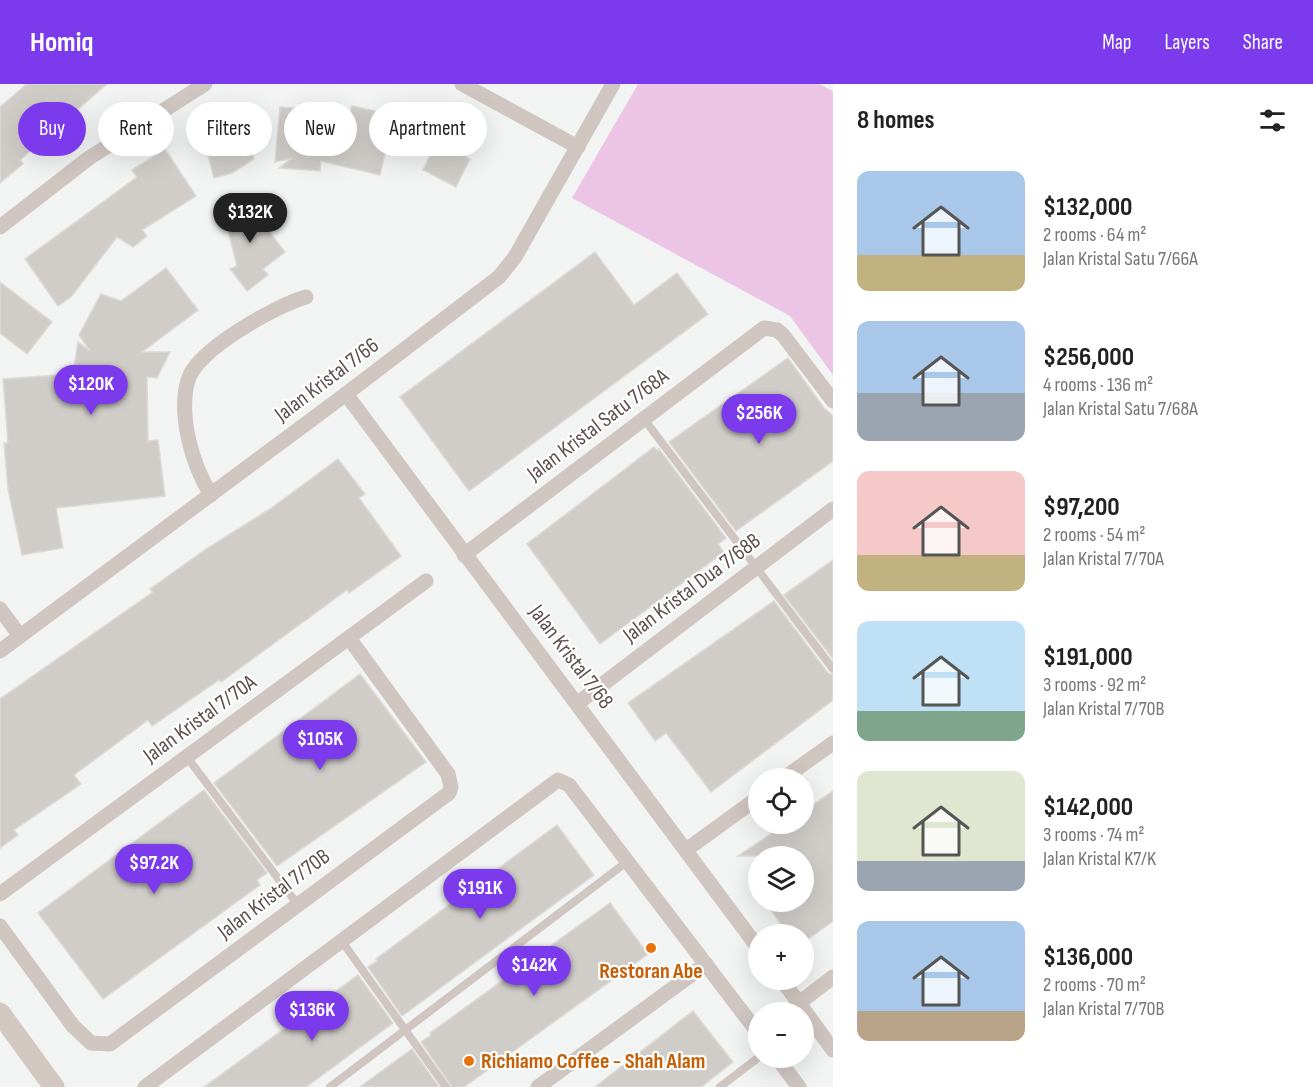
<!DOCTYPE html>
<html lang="en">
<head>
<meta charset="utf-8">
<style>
  :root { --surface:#fff; --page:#f2f2f2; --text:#222; --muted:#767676; --accent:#7c3aed }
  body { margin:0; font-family:"Sofia Sans Condensed",sans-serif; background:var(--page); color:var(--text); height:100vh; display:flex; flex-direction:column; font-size:22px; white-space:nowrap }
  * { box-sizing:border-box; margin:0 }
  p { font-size:20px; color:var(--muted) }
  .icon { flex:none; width:33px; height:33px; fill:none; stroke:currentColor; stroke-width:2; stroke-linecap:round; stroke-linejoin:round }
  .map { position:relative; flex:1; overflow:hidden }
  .side { display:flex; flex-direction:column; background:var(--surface); width:480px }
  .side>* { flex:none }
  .top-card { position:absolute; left:18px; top:18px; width:570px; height:54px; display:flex; gap:12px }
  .buttons { position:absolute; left:748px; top:684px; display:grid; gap:12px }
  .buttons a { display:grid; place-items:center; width:66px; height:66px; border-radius:50%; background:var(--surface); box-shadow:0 6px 24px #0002; font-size:30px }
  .price { position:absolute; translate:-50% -51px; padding:0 14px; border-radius:21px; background:var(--accent); color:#fff; font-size:20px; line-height:39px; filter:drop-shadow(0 2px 3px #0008) }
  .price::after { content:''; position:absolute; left:50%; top:36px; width:18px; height:14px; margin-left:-9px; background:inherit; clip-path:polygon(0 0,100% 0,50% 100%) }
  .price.on { background:#222; color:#fff }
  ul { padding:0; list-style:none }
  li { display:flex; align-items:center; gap:18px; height:150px; padding:0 24px }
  li span { display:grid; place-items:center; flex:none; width:168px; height:120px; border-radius:12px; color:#555 }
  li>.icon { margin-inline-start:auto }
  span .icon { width:72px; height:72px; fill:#fffc; stroke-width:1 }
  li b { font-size:26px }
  h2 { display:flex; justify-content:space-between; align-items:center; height:72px; padding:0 24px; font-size:26px }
  .chip { padding:0 21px; border-radius:27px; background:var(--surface); box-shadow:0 6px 24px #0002; font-size:21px; line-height:54px }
  .chip.on { background:var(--accent); color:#fff }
  header { display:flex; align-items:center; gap:36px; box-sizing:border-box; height:84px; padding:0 30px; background:var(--accent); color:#fff }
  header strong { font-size:28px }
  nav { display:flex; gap:33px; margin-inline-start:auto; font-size:21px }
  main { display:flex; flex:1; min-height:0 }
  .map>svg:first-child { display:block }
  .green { fill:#ecc5e6 }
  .building { fill:#d0cdc9; stroke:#dcd9d6; stroke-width:1.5 }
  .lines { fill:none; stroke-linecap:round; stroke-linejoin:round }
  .lane { stroke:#cfc5c1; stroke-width:8 }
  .street { stroke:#cfc5c1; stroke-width:15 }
  .secondary { stroke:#d3c7c1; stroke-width:21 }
  .food-dot { fill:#e8710a; stroke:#fff; stroke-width:2 }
  .labels { text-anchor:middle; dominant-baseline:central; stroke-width:4.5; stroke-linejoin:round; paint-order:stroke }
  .street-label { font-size:22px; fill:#5e504b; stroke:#fff }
  .food-label { font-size:22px; font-weight:bold; fill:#c56008; stroke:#fff }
</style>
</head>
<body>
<header>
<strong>Homiq</strong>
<nav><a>Map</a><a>Layers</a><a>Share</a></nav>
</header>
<main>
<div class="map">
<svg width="833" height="1003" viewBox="0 0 833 1003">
  <rect width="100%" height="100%" fill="#f2f4f3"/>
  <polygon class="green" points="638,0 819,0 833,7 833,291 790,232 572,114"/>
  <g class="building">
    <polygon points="27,0 107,0 20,76 23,80 0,99 0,23"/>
    <polygon points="352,22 394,31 380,91 321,77 320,87 279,84 292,74 275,78 280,23 350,29"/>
    <polygon points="241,26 254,75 232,89 214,94 199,37"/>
    <polygon points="442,47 458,55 453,66 470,75 456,103 423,86"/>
    <polygon points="165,65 196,112 142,146 147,152 133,163 117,153 71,213 58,222 25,175 137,93 132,86"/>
    <polygon points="242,112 285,168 263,185 268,191 247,207 230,185 237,182 223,126"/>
    <polygon points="595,168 634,221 677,189 708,230 469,407 400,313"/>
    <polygon points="166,184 198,226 142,268 170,268 157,294 147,293 148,357 158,356 165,412 56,424 63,464 22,471 8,405 4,359 8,359 3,295 73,290 78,258 90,267 79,251 101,210 121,217"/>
    <polygon points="0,198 52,238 27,270 0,249"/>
    <polygon points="788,274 824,324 833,332 833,377 736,447 669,358"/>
    <polygon points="654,363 657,367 659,365 726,454 718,460 724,468 600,560 527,460"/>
    <polygon points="338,375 365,410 359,414 401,472 349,509 347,506 221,598 219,596 152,642 148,636 74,691 81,700 14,746 18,751 0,764 0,615 153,508 150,505 206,465 270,425"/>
    <polygon points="833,476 833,575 784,511"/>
    <polygon points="774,517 828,589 833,591 833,616 711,708 666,649 655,657 628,619"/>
    <polygon points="360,590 426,678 277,782 214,699"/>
    <polygon points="204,706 267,789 257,796 260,801 103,915 38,829"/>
    <polygon points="833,707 833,837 804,858 804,850 788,850 765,818 804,818 804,772 738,772 786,740 804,740 804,727"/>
    <polygon points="557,741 594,791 402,932 368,883 377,877 376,875"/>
    <polygon points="610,819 648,870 464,1003 452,1003 421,958 431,951 430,949"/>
    <polygon points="358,891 393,939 306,1003 204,1003"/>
    <polygon points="693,927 733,978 701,1003 595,1003"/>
    <polygon points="412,965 439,1003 360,1003"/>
  </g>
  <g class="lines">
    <g class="lane">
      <polyline points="644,335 833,585"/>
      <polyline points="187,673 298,821"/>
      <polyline points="341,856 446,1003"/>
      <polyline points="330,1003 628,777"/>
      <polyline points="720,1003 759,973"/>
    </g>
    <g class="street">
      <polyline points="462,0 578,63"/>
      <polyline points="0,143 89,74 205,0"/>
      <polyline points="346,310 759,865"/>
      <path d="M211 411C192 380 178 332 188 296 196 266 277 221 306 213"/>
      <polyline points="464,471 764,244 777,246 783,251 833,317"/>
      <polyline points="0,525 20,552"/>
      <polyline points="0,567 346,310 499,193 515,173 613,0"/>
      <polyline points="578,619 833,425"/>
      <polyline points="784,694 833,659"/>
      <polyline points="686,766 759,713"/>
      <polyline points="0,810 426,497"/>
      <polyline points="0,842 73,942 91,959 110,960 449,709 451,703 448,690 349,554"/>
      <polyline points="782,896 833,966"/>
      <polyline points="799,919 833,893"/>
      <polyline points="777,974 799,1003"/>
      <polyline points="145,1003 558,696 569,701 759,950"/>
      <polyline points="538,1003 706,880"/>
    </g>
    <polyline class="secondary" points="0,929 54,1003"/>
  </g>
  <g class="food-dot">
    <circle cx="651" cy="864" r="6"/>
    <circle cx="469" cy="977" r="6"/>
  </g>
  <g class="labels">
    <g class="street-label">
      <text transform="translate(327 296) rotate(-37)">Jalan Kristal 7/66</text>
      <text transform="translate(598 341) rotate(-37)">Jalan Kristal Satu 7/68A</text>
      <text transform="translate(692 504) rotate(-37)">Jalan Kristal Dua 7/68B</text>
      <text transform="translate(571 573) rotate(53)">Jalan Kristal 7/68</text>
      <text transform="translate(200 635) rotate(-36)">Jalan Kristal 7/70A</text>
      <text transform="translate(274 810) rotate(-37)">Jalan Kristal 7/70B</text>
    </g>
    <g class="food-label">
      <text x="651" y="887">Restoran Abe</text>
      <text x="481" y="977" text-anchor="start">Richiamo Coffee - Shah Alam</text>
    </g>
  </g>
</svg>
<div class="buttons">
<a><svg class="icon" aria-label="locate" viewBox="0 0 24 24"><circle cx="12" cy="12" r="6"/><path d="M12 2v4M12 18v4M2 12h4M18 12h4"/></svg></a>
<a><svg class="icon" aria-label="layers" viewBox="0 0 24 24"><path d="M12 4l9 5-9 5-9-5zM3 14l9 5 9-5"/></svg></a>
<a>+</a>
<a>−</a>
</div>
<b class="price on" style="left:250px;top:160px">$132K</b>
<b class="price" style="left:91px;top:332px">$120K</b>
<b class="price" style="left:759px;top:361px">$256K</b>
<b class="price" style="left:320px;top:687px">$105K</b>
<b class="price" style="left:154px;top:811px">$97.2K</b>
<b class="price" style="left:480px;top:836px">$191K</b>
<b class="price" style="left:534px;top:913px">$142K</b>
<b class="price" style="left:312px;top:958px">$136K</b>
<div class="top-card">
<a class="chip on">Buy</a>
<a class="chip">Rent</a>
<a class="chip">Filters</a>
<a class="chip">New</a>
<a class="chip">Apartment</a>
</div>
</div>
<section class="side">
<h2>8 homes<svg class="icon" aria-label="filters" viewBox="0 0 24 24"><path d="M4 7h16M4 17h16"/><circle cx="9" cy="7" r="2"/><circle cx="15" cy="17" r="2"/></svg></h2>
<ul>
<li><span style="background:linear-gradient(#a9c7e8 70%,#c2b280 0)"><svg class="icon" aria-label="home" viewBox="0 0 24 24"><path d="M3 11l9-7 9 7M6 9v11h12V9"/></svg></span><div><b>$132,000</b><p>2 rooms · 64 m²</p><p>Jalan Kristal Satu 7/66A</p></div></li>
<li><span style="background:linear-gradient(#a9c7e8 60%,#9aa5b1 0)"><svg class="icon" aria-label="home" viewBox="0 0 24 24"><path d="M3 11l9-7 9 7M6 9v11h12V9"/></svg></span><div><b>$256,000</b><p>4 rooms · 136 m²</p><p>Jalan Kristal Satu 7/68A</p></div></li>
<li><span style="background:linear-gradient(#f6c9c9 70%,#c2b280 0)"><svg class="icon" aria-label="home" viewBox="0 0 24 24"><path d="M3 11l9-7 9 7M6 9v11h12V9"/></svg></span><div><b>$97,200</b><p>2 rooms · 54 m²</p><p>Jalan Kristal 7/70A</p></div></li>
<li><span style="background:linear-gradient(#bfe0f5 75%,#7fa58c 0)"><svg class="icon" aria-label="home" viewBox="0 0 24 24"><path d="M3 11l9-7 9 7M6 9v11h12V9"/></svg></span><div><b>$191,000</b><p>3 rooms · 92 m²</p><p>Jalan Kristal 7/70B</p></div></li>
<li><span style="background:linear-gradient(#dfe7d0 75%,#9aa5b1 0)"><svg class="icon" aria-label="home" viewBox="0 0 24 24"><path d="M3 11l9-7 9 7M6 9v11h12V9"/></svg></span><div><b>$142,000</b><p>3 rooms · 74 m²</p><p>Jalan Kristal K7/K</p></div></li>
<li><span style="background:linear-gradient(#a9c7e8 75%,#b9a48a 0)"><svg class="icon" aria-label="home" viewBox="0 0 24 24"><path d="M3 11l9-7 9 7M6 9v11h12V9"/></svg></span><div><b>$136,000</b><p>2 rooms · 70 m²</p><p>Jalan Kristal 7/70B</p></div></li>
</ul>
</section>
</main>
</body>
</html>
